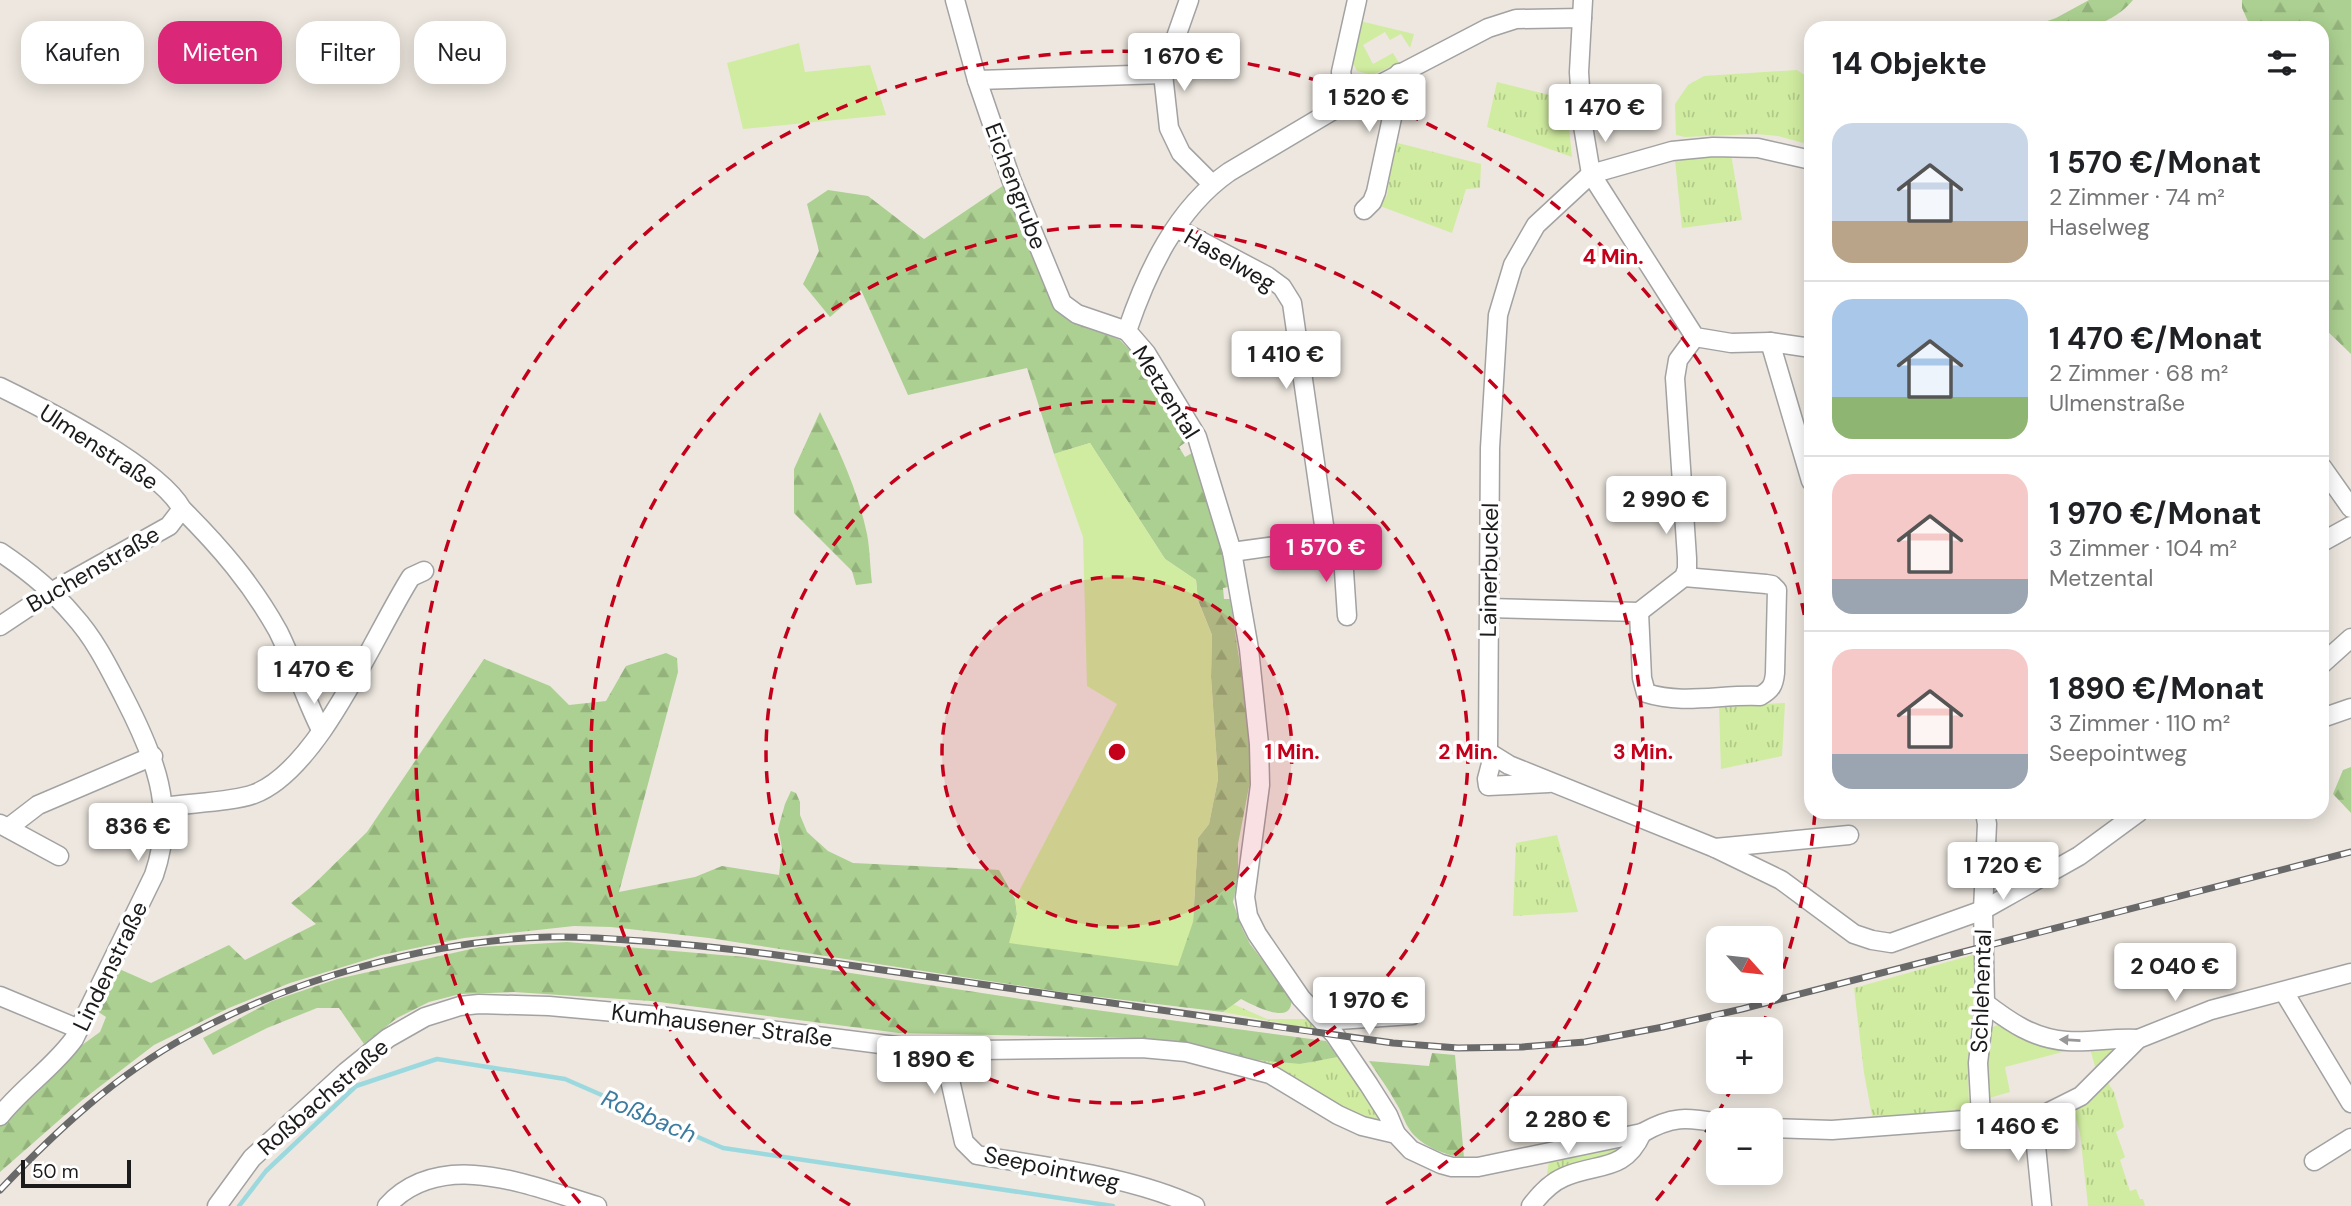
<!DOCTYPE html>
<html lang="de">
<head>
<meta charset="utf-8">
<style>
  :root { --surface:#fff; --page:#f6f6f6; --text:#202124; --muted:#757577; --line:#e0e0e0; --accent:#db2777 }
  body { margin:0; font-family:"DM Sans",sans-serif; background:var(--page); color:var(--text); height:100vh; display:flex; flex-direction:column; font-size:26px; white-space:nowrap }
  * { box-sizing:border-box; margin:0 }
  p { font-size:23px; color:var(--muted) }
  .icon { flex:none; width:38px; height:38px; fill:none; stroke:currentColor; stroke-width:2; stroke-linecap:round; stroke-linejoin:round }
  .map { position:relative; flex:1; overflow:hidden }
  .details { position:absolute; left:1804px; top:21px; width:525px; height:798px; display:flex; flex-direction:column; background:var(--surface); border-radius:21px; box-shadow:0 4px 18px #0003 }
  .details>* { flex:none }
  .guide { position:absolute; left:21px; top:21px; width:665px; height:63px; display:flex; gap:14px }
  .needle { width:46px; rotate:117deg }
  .buttons { position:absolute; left:1706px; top:926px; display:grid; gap:14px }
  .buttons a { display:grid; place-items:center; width:77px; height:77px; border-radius:14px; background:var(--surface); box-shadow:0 4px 18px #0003; font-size:35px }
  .scale { position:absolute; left:21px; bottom:18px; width:110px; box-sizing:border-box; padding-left:7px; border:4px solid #1b1b1b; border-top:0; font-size:19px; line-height:24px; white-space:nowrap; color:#1b1b1b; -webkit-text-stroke:5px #fff; paint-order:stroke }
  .price { position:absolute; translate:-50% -60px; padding:0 16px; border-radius:7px; background:#fff; color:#222; font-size:23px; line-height:46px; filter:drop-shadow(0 2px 4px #0008) }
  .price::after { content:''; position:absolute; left:50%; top:42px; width:21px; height:16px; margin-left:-10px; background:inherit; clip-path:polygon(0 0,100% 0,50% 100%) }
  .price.current { background:var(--accent); color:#fff }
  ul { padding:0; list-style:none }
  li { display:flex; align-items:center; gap:21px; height:175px; padding:0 28px }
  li+li { border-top:2px solid var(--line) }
  li span { display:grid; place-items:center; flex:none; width:196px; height:140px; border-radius:21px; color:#555 }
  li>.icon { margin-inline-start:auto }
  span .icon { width:84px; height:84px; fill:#fffc; stroke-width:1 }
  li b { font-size:30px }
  h2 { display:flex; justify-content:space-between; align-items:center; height:84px; padding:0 28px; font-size:30px }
  .chip { padding:0 24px; border-radius:21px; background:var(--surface); box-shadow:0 4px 18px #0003; font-size:24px; line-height:63px }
  .chip.current { background:var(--accent); color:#fff }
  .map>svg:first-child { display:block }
  .grass { fill:url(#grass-tufts) }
  .forest { fill:url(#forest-firs) }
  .garden { fill:#d0eca0 }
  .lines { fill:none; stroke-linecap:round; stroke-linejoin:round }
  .stream { stroke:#9cd9df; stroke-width:4.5 }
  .minor-casing { stroke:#a2a2a2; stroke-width:21 }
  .minor { stroke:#fff; stroke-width:18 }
  .rail-casing { stroke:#696969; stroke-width:7 }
  .rail { stroke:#fff; stroke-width:4.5; stroke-dasharray:13; stroke-linecap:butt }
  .oneway { fill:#989898 }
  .ring { fill:none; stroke:#c5001b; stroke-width:3.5; stroke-dasharray:12 9 }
  .labels { text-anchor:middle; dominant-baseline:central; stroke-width:7; stroke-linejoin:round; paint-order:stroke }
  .street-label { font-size:23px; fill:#1b1b1b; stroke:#fff }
  .water-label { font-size:24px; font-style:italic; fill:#3d7b9f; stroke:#fff }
  .centre { fill:#c5001b; stroke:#fff; stroke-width:3.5 }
  .ring-label { font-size:21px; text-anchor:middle; font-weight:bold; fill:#c5001b; stroke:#fff; stroke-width:7; stroke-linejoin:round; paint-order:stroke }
</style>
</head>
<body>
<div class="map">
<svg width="2351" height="1206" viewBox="0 0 2351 1206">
  <defs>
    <pattern id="grass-tufts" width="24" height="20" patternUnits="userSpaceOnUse" patternTransform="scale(1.75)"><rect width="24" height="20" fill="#d0eca0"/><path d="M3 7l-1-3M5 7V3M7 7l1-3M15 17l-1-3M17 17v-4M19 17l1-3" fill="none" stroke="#b2ca89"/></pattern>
    <pattern id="forest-firs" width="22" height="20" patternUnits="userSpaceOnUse" patternTransform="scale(1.75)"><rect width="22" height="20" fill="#acd091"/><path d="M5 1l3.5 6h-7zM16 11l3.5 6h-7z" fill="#93b27c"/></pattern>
  </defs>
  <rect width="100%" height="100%" fill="#ede7df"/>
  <g class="grass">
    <polygon points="1797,70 1811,79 1811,145 1778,136 1756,134 1685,137 1676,135 1675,104 1688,85 1704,76"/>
    <polygon points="1497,82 1566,99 1572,157 1487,127"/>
    <polygon points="1394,142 1481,164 1480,188 1466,189 1452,233 1380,206 1387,195"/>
    <polygon points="1731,154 1742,220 1682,228 1675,160 1703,155"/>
    <polygon points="1785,703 1782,756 1721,769 1719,706"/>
    <polygon points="1557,835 1578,912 1513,916 1516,843"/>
    <polygon points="1976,954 1979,995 1974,996 1968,1062 1969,1110 1937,1115 1936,1111 1926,1113 1926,1116 1873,1121 1864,1073 1854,988"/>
    <polygon points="1233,1004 1267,1019 1307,1019 1312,1021 1317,1030 1223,1012"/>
    <polygon points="1338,1057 1380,1110 1381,1123 1378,1124 1330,1102 1272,1066 1256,1060 1300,1064"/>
    <polygon points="2108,1083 2114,1092 2124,1127 2116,1132 2125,1157 2120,1160 2130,1191 2136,1189 2140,1199 2143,1199 2145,1206 2088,1206 2080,1133 2073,1108"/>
    <polygon points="1619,1145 1624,1146 1621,1151 1546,1181 1549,1161 1597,1153"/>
  </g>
  <g class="forest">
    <path d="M2089 0H2133C2104 34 2068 28 2027 28L2056 18Z"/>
    <polygon points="2242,0 2351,0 2351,354 2322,326 2322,28 2251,28 2242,8"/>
    <path d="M1004 185 1053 307 1071 321 1120 340 1142 362 1186 442 1179 447 1185 457 1192 453 1216 519 1228 587 1223 588 1224 599H1230L1250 730 1252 771 1238 844V878L1233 902 1242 928 1250 944 1291 996C1296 1029 1253 1005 1241 999L1223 1012 1074 994 709 938 611 927 574 926 464 938 382 955 290 983 229 1008 154 1045 81 1101 0 1172V1125L11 1110 63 1065 78 1048 100 1032 106 1017 97 1011 117 968 151 983 229 945 245 960 316 924 291 903 311 887 367 832 484 659 550 686 569 705 606 701 626 666 666 653 677 658 678 672 619 892 695 877 722 866 779 875 782 848 778 829 785 804 791 791 796 793 800 802V815L807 832 828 851 853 863 999 870 1015 899 1017 914 1010 943 1193 922 1198 838 1209 824 1218 779 1211 677 1212 635 1198 600 1196 580 1165 559 1090 443 1054 454 1027 368 908 395 861 290 830 317 803 284 819 251 807 204 828 190 868 196 924 239Z"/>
    <path d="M820 412C840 452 858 491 867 534 870 550 870 567 872 583L856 585 852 571 794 513V469Z"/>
    <polygon points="2351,767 2351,813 2333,794 2343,770"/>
    <polygon points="567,942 745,957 1081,1008 1326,1041 1338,1057 1300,1064 1256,1060 1203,1046 1133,1038 899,1033 651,1001 514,992 460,994 429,1002 397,1018 364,1044 339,1008 317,1008 267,1028 213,1055 203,1038 272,1001 337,979 480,947"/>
    <path d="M1432 1053 1455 1055 1464 1158C1444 1155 1418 1145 1408 1127 1403 1119 1401 1110 1396 1103 1388 1088 1378 1075 1369 1061L1429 1066Z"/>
  </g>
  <g class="garden">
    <polygon points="1360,21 1414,34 1410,48 1401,34 1390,40 1385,32 1363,45 1373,64 1393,53 1399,63 1372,75 1357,71 1351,59"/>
    <polygon points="799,43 805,72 870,65 886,115 743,129 727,63"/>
    <polygon points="1090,443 1165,559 1196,580 1198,601 1212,635 1211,677 1218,779 1209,824 1198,838 1193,922 1178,966 1009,943 1017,914 1015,899 1117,704 1087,686 1083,537 1054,454"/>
    <polygon points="2003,1023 2108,1043 2112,1053 2096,1070 2089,1045 2005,1067 2010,1092 1989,1098 1986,1074 1990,1028"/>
    <polygon points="2066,1112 2074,1134 2045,1138 2046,1147 2041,1147 2042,1125 2050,1119 2051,1122 2056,1120 2056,1116"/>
  </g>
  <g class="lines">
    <polyline class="stream" points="239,1206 266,1171 356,1086 437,1059 565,1079 723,1148 1113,1206"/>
    <defs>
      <g id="minor">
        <polyline points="955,0 977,80 1011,179 1062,303 1077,314 1127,331"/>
        <polyline points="1189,0 1163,74 1169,128 1181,153 1212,184"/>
        <polyline points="1583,0 1579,72 1582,120 1591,174 1695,337 1731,343 1770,342 1811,348"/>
        <polyline points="977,80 1163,74"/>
        <polyline points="1352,99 1344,86 1341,72 1357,0"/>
        <polyline points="1811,160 1758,148 1713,147 1672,151 1591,174 1536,225 1513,265 1498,315 1490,448 1488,752 1509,765 1715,848 1781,880 1854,934 1872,940 1891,943 1983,910 2079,856 2139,812"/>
        <polyline points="1364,210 1372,202 1376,192 1393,113 1399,73"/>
        <polyline points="1176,228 1267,276 1282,287 1292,303 1326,539 1232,552"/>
        <polyline points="1770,342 1811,481"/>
        <path d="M0 387C45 409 159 467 182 509 220 547 252 584 278 631 294 663 305 698 321 730"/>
        <polyline points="2322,467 2351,508"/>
        <polyline points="1326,539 1338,546 1343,556 1347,616"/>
        <polyline points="2322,542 2351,526"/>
        <path d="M0 552C27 570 52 590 73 615 95 639 109 668 124 697 154 755 177 809 154 875L74 1039C53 1068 22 1088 0 1116"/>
        <polyline points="1489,608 1639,612 1684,577 1687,569 1687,558 1675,378 1678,360 1695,337"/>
        <path d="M1639 612 1642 678 1646 693C1683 705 1722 694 1760 696 1771 690 1774 685 1775 673L1777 590 1772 585 1766 584 1684 577"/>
        <polyline points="0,626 51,592 169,526 182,509"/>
        <polyline points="2322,664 2351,638"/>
        <polyline points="2322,718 2351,708"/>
        <polyline points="1493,756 1487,779 1488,786 1549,783"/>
        <path d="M164 807C188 803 233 802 254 794 319 770 374 635 411 577L424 571"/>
        <polyline points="0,824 59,856"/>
        <polyline points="8,828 38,805 153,756"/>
        <polyline points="1715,848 1849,835"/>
        <polyline points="2284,992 2351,1103"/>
        <polyline points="0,996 79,1029"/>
        <path d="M1985 1003C2010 1022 2034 1039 2067 1041 2091 1043 2114 1037 2138 1039"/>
        <polyline points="1323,1021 1412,1015"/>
        <path d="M943 1049 964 1142 977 1155C1046 1167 1131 1176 1195 1206"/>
        <polyline points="2033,1116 2042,1206"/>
        <polyline points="1981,1117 1978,1063 1985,1003 1983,910 1987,824 1985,812"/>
        <polyline points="1771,1128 1832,1130 2045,1114 2081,1096 2138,1039 2211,1010 2351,973"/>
        <path d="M1396 1134 1388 1115 1369 1085 1335 1035 1301 998 1257 934 1248 916 1245 897 1260 785 1259 744 1249 649 1232 552 1197 437 1146 353 1127 331C1147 272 1176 209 1229 172L1352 99 1488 28 1516 19 1582 18"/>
        <polyline points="2314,1161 2351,1138"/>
        <path d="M217 1206 252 1158 346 1072 388 1038 425 1017 460 1006 479 1004 549 1006 659 1016 904 1047 979 1050 1142 1048 1186 1052 1270 1074 1338 1115 1362 1126 1396 1134 1411 1150 1441 1164 1452 1167H1478L1642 1133C1672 1116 1686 1117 1718 1123"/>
        <path d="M387 1206C442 1146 533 1187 597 1206"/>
        <path d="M1531 1206C1540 1194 1550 1183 1564 1177 1598 1162 1624 1173 1642 1133"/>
      </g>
    </defs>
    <use href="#minor" class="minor-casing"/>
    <use href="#minor" class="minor"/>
    <defs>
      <path id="rail" d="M0 1190C55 1132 117 1074 188 1036 292 979 431 940 549 937 589 936 628 940 668 943 749 950 829 962 910 974 1071 997 1232 1021 1393 1043L1458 1048 1522 1047 1585 1042 1663 1027 1742 1009 2351 852"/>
    </defs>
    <use href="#rail" class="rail-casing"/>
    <use href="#rail" class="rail"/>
  </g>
  <defs><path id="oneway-solid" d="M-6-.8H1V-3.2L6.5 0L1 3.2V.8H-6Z" transform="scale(1.75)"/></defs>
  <use class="oneway" href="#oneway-solid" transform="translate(2070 1040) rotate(-177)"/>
  <circle cx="1117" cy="752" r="175" fill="#c5001b" fill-opacity=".12"/>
  <g class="ring">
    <circle cx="1117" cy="752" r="175"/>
    <circle cx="1117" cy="752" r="351"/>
    <path d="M850 1205A526 526 0 1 1 1384 1205"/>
    <path d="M1815 813A701 701 0 0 1 1762 1026M1733 1086A701 701 0 0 1 1654 1203M580 1203A701 701 0 1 1 1811 654"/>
  </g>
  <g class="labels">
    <g class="street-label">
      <text transform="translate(1016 186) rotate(69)">Eichengrube</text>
      <text transform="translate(1230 260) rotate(30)">Haselweg</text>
      <text transform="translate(1166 392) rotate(58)">Metzental</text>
      <text transform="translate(99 447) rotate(33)">Ulmenstraße</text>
      <text transform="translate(93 569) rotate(-30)">Buchenstraße</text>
      <text transform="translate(1489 570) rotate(-89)">Lainerbuckel</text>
      <text transform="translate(110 966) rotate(-64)">Lindenstraße</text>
      <text transform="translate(1981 991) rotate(-88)">Schlehental</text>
      <text transform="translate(722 1025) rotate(7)">Kumhausener Straße</text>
      <text transform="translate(323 1097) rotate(-41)">Roßbachstraße</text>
      <text transform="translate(1052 1168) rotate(12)">Seepointweg</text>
    </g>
    <g class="water-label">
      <text transform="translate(649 1116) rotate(23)">Roßbach</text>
    </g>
  </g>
  <circle cx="1117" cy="752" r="10" class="centre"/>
  <g class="ring-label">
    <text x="1613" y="264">4 Min.</text>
    <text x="1292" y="759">1 Min.</text>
    <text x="1468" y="759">2 Min.</text>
    <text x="1643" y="759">3 Min.</text>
  </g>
</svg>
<div class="buttons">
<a><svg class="needle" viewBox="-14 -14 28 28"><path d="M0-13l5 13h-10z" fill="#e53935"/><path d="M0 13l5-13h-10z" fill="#757577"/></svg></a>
<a>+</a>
<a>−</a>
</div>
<div class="scale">50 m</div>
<b class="price" style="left:1184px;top:93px">1 670 €</b>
<b class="price" style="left:1369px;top:134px">1 520 €</b>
<b class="price" style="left:1605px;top:144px">1 470 €</b>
<b class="price" style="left:1286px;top:391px">1 410 €</b>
<b class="price" style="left:1666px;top:536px">2 990 €</b>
<b class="price current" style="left:1326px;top:584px">1 570 €</b>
<b class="price" style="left:314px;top:706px">1 470 €</b>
<b class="price" style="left:138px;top:863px">836 €</b>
<b class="price" style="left:2003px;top:902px">1 720 €</b>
<b class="price" style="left:2175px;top:1003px">2 040 €</b>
<b class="price" style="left:1369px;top:1037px">1 970 €</b>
<b class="price" style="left:934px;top:1096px">1 890 €</b>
<b class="price" style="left:1568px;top:1156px">2 280 €</b>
<b class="price" style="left:2018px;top:1163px">1 460 €</b>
<div class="guide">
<a class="chip">Kaufen</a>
<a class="chip current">Mieten</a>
<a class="chip">Filter</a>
<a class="chip">Neu</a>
</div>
<section class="details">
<h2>14 Objekte<svg class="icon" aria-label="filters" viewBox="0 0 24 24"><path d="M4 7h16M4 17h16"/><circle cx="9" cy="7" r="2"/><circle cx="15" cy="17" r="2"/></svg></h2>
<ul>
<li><span style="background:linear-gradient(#c9d6e8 70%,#b9a48a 0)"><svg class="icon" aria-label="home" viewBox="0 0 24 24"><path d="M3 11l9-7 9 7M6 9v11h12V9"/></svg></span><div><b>1 570 €/Monat</b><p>2 Zimmer · 74 m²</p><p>Haselweg</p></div></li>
<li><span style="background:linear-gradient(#a9c7e8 70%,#8fb573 0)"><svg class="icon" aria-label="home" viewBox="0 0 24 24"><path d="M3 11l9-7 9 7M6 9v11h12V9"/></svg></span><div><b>1 470 €/Monat</b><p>2 Zimmer · 68 m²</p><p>Ulmenstraße</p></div></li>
<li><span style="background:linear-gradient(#f6c9c9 75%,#9aa5b1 0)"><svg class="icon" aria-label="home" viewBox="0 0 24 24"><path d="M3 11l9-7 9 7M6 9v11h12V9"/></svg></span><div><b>1 970 €/Monat</b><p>3 Zimmer · 104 m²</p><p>Metzental</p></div></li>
<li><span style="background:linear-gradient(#f6c9c9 75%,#9aa5b1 0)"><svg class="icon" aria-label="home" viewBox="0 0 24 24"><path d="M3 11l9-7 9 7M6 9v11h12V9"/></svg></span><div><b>1 890 €/Monat</b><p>3 Zimmer · 110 m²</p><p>Seepointweg</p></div></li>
</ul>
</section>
</div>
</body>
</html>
